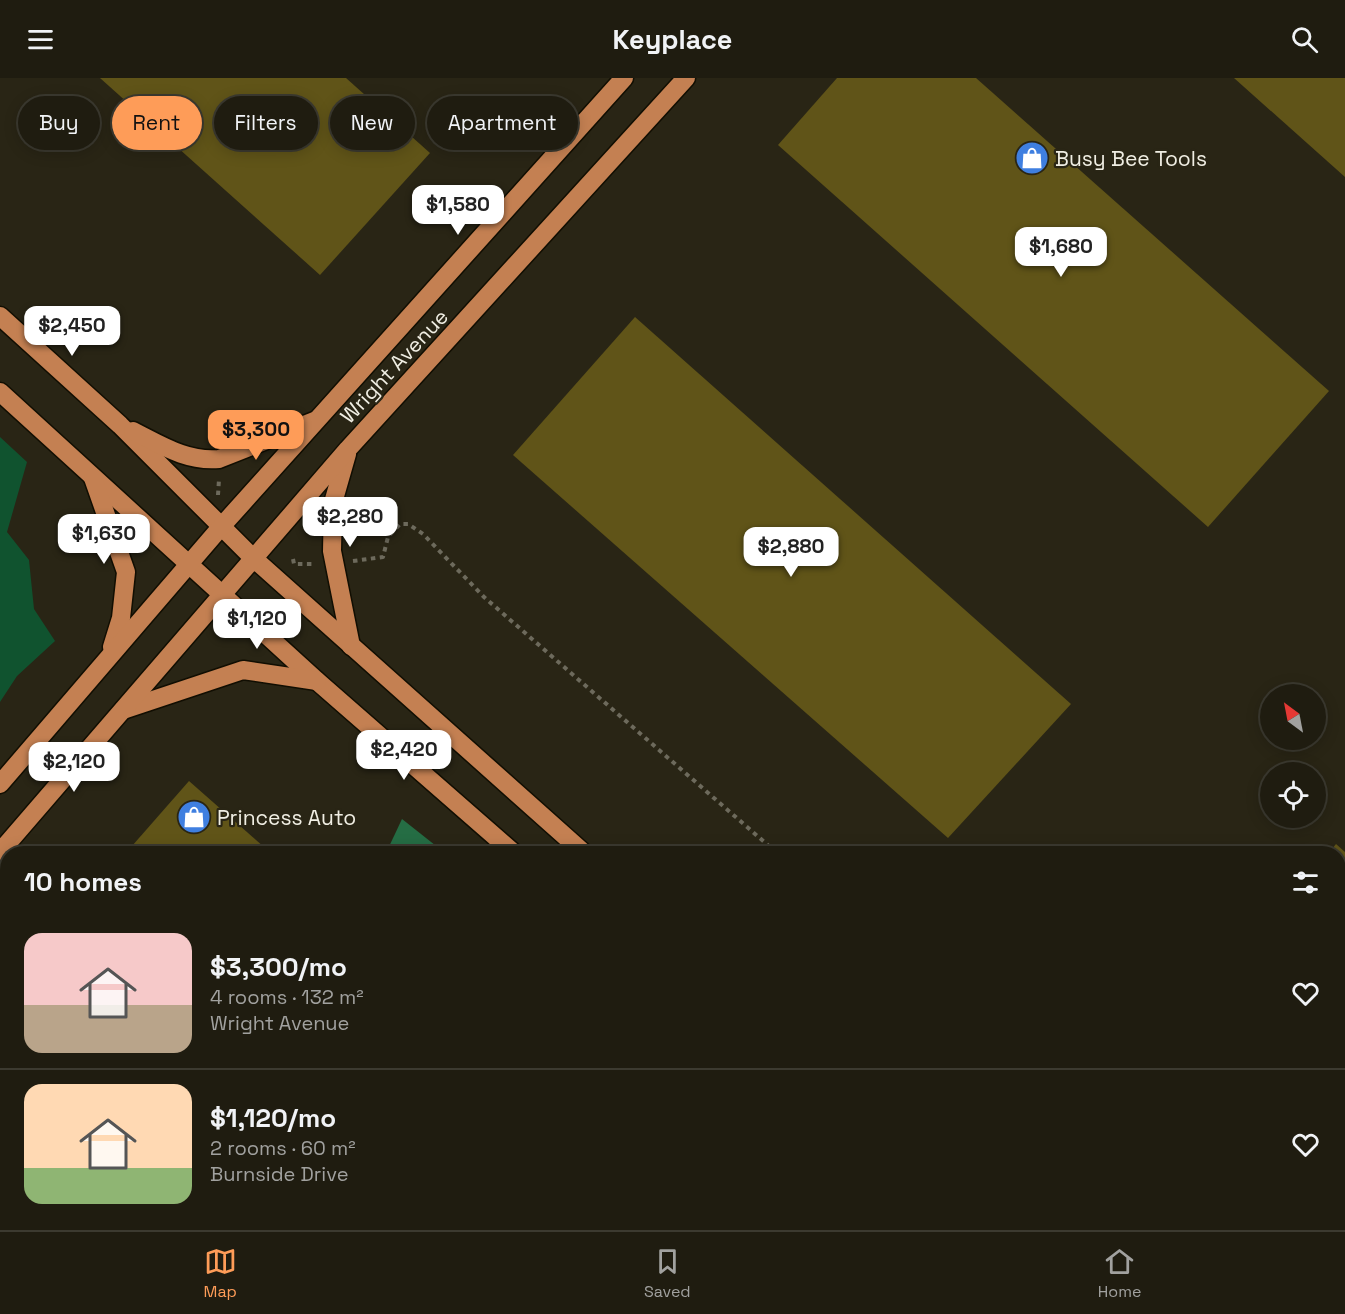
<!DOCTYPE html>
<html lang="en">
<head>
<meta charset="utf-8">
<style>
  :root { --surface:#1f1c10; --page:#2c291e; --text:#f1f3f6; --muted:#a1a19f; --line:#3c3a30; --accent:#fe9c58 }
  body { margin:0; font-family:"Space Grotesk",sans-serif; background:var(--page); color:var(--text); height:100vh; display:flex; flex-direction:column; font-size:22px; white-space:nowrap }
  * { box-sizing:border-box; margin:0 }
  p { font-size:20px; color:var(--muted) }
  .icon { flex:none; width:33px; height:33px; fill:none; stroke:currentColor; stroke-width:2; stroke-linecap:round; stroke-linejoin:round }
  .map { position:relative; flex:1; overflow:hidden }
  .drawer { position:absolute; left:0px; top:768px; width:1346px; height:384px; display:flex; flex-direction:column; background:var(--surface); border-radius:24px 24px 0 0; box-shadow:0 3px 15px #0003,0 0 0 2px var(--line) }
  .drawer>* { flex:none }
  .hud { position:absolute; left:18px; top:18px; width:600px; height:54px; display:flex; gap:12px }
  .needle { width:39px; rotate:328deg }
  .tools { position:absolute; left:1260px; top:606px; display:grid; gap:12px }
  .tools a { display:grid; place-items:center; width:66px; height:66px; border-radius:50%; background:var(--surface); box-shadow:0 3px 15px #0003,0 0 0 2px var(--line); font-size:30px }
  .price { position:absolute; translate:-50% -51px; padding:0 14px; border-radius:12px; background:#fff; color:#222; font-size:20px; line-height:39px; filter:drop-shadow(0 2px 3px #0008) }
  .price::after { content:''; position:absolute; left:50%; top:36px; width:18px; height:14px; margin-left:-9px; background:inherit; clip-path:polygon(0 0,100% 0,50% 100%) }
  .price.active { background:var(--accent); color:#111 }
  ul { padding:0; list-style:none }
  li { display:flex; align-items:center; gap:18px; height:150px; padding:0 24px }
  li+li { border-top:2px solid var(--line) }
  li span { display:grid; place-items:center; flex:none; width:168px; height:120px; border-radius:18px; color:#555 }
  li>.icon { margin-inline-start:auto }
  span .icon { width:72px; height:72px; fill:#fffc; stroke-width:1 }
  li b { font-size:26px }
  h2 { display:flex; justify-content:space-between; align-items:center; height:72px; padding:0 24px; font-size:26px }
  .chip { padding:0 21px; border-radius:27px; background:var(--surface); box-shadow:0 3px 15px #0003,0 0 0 2px var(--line); font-size:21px; line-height:54px }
  .chip.active { background:var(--accent); color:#111 }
  header { display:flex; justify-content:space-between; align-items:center; height:78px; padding:0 24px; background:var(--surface); font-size:27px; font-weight:600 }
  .menu { display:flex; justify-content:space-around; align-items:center; height:84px; border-top:2px solid var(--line); background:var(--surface); font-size:16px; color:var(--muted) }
  .menu a { display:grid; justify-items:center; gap:3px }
  .menu .active { color:var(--accent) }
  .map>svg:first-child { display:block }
  .green { fill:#10532f }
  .forest { fill:#256d44 }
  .building { fill:#605418 }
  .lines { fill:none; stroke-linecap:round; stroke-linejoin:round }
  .minor-casing { stroke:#110e02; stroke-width:21 }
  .major-casing { stroke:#110e02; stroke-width:21 }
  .path { stroke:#6d6a5c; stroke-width:4; stroke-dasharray:4.5 4.5; stroke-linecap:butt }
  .minor { stroke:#716d5b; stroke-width:18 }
  .major { stroke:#c48052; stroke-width:18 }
  .labels { text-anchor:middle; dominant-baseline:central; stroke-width:4.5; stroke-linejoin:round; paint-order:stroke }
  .poi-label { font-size:21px; fill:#f0eee3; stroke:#292515; text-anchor:start }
  .street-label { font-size:21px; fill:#f0eee3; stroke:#292515 }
</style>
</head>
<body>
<header><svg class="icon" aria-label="menu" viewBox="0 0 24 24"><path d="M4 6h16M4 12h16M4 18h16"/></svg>Keyplace<svg class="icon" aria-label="search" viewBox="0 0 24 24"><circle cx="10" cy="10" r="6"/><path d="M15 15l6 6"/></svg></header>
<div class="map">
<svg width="1345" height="1152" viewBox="0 0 1345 1152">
  <rect width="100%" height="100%" fill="#292515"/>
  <polygon class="green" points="0,359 27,384 7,454 29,482 34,531 55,563 17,598 0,624"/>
  <g class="forest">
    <polygon points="402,741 445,775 386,775"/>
    <polygon points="1338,1124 1345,1130 1345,1152 1285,1152 1276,1145 1338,1144"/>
    <polygon points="876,1145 884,1152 726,1152 718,1145"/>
  </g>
  <g class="building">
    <polygon points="100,0 346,0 430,75 320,197"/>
    <polygon points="837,0 976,0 1329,313 1208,449 778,67"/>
    <polygon points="1234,0 1345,0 1345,99"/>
    <polygon points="635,239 1071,626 948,760 513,377"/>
    <polygon points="189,703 272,776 125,776"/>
    <polygon points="1336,766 1345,774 1345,1059 1338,1053 1338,776 1328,776"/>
    <polygon points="360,1144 569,1144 578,1152 368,1152"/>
  </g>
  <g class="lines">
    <defs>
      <g id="minor">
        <polyline points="648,1144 657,1152"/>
        <polyline points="140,1152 147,1144"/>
      </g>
      <g id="major">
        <polyline points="0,238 120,347 252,479 585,776"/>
        <polyline points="0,314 317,603 515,776"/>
        <path d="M133 353C161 367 187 384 219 381L314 343"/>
        <polyline points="347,376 333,425 332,473 351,568"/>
        <polyline points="93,400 126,494 121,540 112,569"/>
        <polyline points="123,632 243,592 317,603"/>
        <polyline points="0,706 220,450 624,0"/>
        <polyline points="0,774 348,371 686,0"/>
        <polyline points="936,1144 944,1152"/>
        <polyline points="1002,1144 1010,1152"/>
      </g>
    </defs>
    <use href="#minor" class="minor-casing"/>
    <use href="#major" class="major-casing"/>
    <g class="path">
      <polyline points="218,417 219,401"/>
      <polyline points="293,481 294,486 315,486"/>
      <polyline points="353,483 383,479 388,459 400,446 408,446 423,456 484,519 778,776"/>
      <polyline points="1338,1094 1345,1102"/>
      <polyline points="1217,1144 1225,1152"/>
    </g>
    <use href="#minor" class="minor"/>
    <use href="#major" class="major"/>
  </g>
  <defs>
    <symbol id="shop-disc" viewBox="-11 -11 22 22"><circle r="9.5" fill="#3f7fe0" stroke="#292515"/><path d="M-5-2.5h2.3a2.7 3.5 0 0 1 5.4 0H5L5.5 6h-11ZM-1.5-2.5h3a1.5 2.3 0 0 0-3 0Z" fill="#fff"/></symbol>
  </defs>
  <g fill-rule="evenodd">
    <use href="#shop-disc" x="1013" y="61" width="38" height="38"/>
    <use href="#shop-disc" x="175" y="720" width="38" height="38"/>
  </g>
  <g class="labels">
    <g class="poi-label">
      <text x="1055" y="80">Busy Bee Tools</text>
      <text x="217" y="739">Princess Auto</text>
    </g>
    <g class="street-label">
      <text transform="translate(394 288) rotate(-47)">Wright Avenue</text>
    </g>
  </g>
</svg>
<div class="tools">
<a><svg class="needle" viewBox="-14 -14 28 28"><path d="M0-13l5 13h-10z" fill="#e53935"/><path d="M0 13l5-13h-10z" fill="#a1a19f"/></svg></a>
<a><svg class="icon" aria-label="locate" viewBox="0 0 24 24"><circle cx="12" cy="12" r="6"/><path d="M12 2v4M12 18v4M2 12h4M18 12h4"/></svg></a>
</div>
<b class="price" style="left:458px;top:158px">$1,580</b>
<b class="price" style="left:1061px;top:200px">$1,680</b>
<b class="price" style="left:72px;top:279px">$2,450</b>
<b class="price active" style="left:256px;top:383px">$3,300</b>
<b class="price" style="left:350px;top:470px">$2,280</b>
<b class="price" style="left:104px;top:487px">$1,630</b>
<b class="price" style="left:791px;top:500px">$2,880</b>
<b class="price" style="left:257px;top:572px">$1,120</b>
<b class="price" style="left:404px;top:703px">$2,420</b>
<b class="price" style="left:74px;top:715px">$2,120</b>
<div class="hud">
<a class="chip">Buy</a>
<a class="chip active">Rent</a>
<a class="chip">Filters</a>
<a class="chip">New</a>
<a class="chip">Apartment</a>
</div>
<section class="drawer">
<h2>10 homes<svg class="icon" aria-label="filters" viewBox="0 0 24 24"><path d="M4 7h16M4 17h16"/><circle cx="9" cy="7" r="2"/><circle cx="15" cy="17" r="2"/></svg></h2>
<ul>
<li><span style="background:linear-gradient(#f6c9c9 60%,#b9a48a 0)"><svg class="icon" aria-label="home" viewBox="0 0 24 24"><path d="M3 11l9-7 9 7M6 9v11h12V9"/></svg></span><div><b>$3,300/mo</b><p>4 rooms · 132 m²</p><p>Wright Avenue</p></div><svg class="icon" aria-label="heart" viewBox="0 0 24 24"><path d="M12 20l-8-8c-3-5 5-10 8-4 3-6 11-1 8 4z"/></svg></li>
<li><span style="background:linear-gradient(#ffd9b3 70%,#8fb573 0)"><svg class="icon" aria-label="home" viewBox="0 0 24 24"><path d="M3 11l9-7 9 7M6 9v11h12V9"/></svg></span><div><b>$1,120/mo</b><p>2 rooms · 60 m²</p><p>Burnside Drive</p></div><svg class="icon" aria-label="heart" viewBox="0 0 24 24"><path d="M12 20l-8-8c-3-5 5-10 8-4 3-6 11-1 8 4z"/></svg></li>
</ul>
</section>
</div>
<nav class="menu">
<a class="active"><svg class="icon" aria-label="map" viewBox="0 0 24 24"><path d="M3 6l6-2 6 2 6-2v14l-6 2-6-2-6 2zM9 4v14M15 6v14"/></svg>Map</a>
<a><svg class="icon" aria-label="saved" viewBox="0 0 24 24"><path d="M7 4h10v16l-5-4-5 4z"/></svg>Saved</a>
<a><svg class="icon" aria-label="home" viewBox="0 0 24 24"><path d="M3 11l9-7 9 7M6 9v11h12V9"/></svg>Home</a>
</nav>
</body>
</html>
